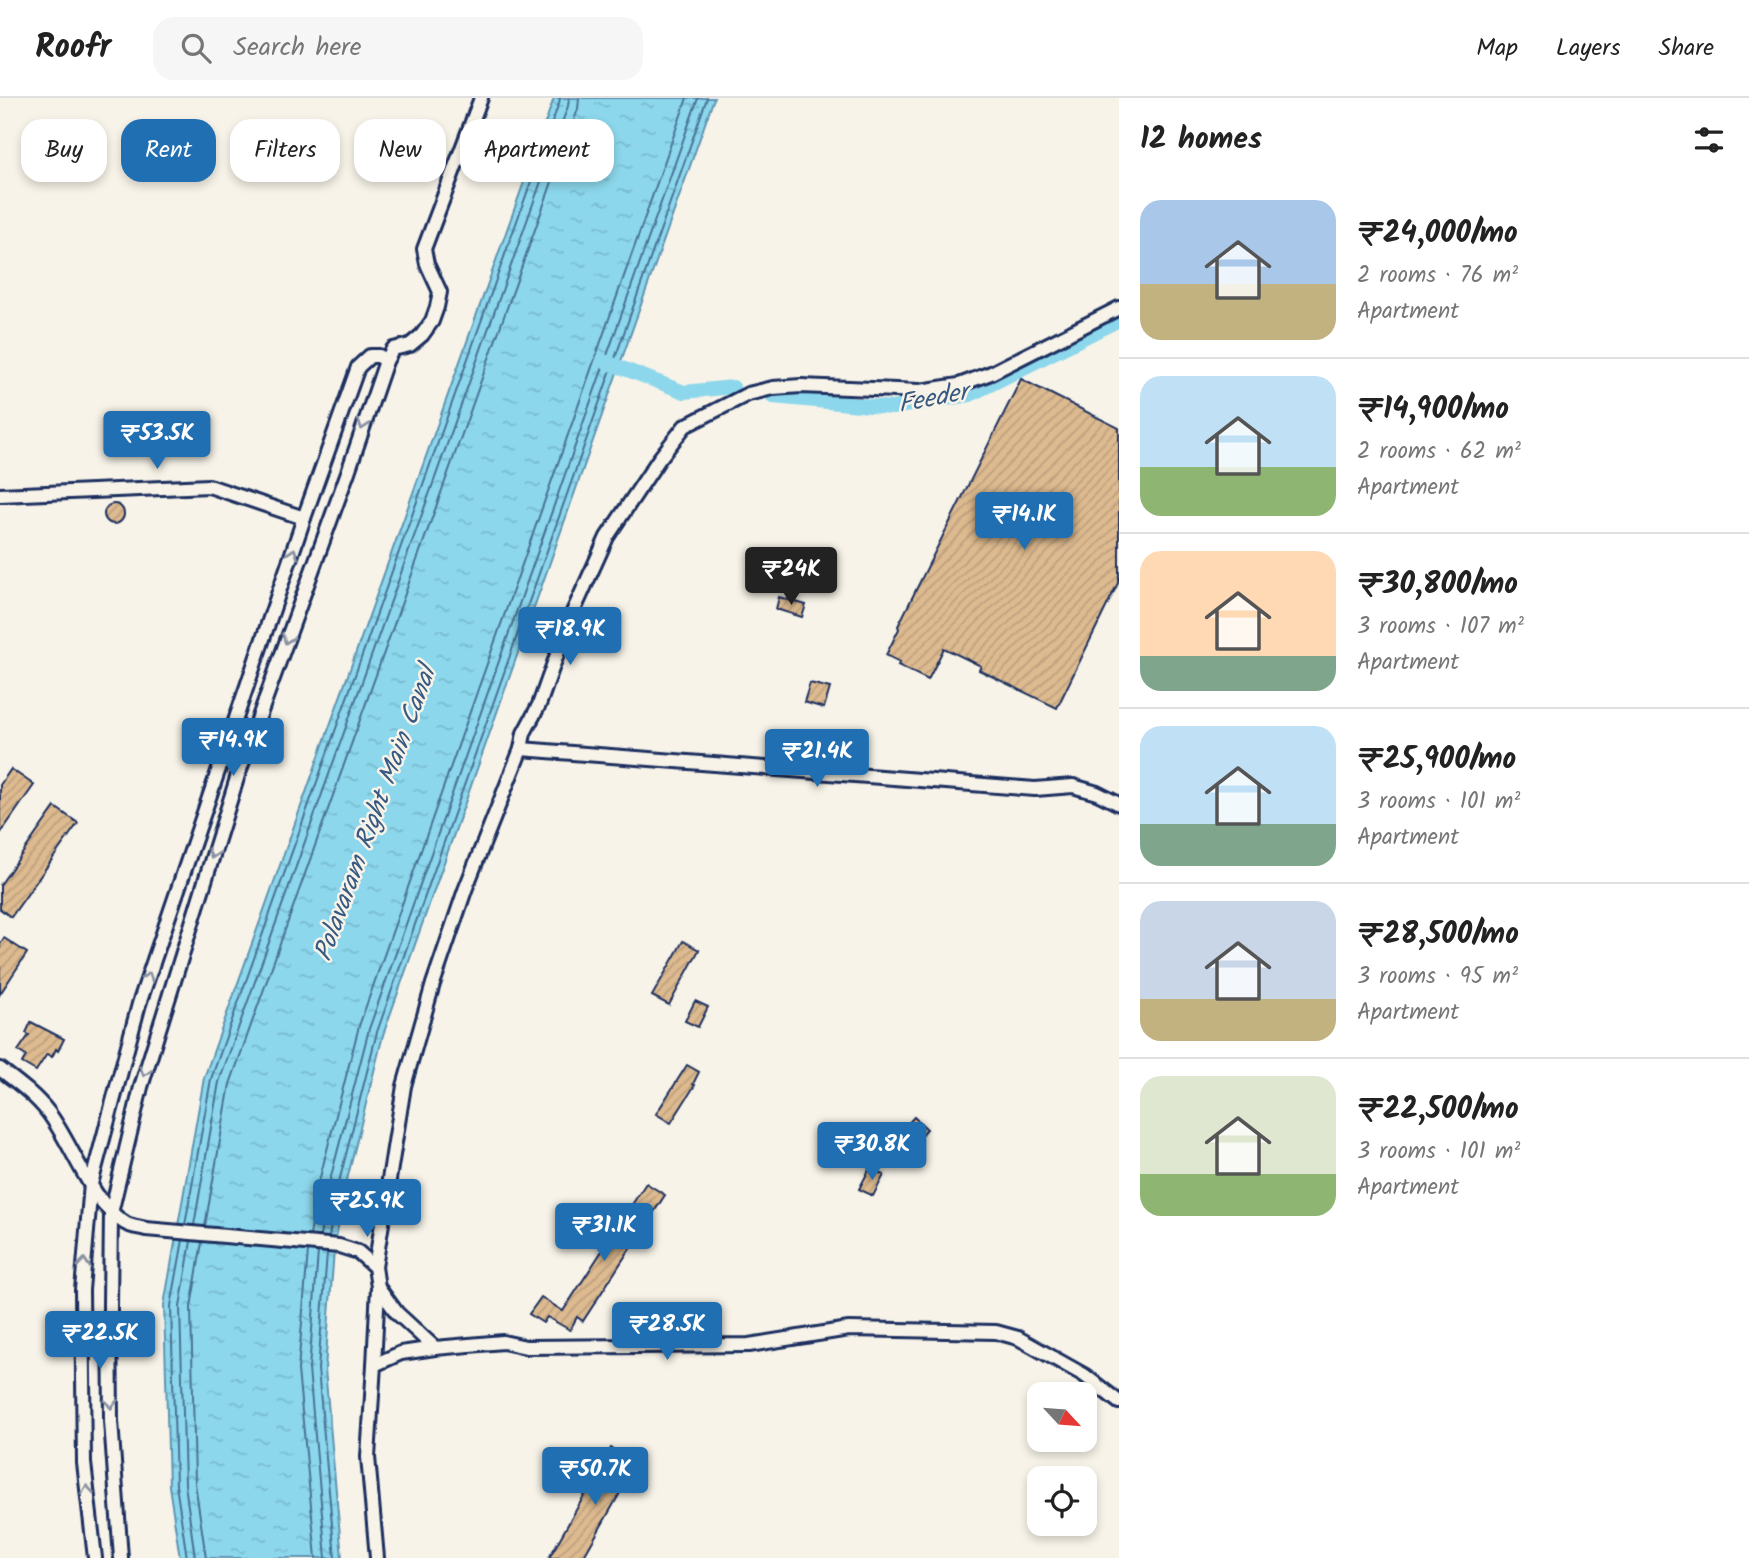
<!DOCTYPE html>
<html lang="en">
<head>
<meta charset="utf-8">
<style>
  :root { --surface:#fff; --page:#f6f6f6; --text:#222; --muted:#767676; --line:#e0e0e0; --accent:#1f6fb2 }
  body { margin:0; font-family:Kalam,sans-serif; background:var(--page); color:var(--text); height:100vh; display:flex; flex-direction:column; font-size:26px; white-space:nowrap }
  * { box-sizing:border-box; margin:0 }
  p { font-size:23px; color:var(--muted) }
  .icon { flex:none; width:38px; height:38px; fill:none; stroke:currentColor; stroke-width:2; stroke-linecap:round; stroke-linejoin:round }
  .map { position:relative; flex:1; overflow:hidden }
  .panel { display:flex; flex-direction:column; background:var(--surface); width:630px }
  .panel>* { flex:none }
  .hud { position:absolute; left:21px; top:21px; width:665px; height:63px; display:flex; gap:14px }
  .needle { width:46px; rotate:116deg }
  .buttons { position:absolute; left:1027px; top:1284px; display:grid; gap:14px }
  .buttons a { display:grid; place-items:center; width:70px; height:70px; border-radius:14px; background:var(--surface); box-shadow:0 4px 10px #0003; font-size:35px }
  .price { position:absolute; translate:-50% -60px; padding:0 16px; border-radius:7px; background:var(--accent); color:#fff; font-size:23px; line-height:46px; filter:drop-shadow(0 2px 4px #0008) }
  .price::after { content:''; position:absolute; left:50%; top:42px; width:21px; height:16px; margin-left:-10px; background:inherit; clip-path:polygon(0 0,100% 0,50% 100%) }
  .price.selected { background:#222; color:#fff }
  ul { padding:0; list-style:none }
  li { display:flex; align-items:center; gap:21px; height:175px; padding:0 21px }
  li+li { border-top:2px solid var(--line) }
  li span { display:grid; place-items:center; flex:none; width:196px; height:140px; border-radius:21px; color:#555 }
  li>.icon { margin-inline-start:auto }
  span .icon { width:84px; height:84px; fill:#fffc; stroke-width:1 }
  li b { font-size:30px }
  h2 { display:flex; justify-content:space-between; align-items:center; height:84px; padding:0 21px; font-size:30px }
  .pill { padding:0 24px; border-radius:21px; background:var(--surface); box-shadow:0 4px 10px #0003; font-size:24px; line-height:63px }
  .pill.selected { background:var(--accent); color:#fff }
  header { display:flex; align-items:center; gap:42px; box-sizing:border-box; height:98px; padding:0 35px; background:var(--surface); border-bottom:2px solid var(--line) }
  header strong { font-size:33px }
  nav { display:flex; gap:38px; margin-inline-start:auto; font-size:24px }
  .search { width:490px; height:63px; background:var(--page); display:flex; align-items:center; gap:18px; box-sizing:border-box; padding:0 24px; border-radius:21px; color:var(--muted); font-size:26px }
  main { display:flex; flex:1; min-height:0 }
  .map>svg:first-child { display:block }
  .water { fill:url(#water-ripples); stroke:#5f94b3; stroke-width:2 }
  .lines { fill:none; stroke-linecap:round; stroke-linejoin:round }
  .shore { stroke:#487297; stroke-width:2 }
  .canal { stroke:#8cd7ec; stroke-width:14 }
  .building { fill:url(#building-hatch); stroke:#1b2f5e; stroke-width:2 }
  .street-casing { stroke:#1b2f5e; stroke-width:18 }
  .street { stroke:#f7f3e8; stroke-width:12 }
  .oneway { stroke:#8991a3 }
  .labels { text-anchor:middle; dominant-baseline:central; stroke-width:5; stroke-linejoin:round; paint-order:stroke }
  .water-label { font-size:26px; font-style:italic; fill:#375982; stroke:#f7f3e8 }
</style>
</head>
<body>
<header>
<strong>Roofr</strong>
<div class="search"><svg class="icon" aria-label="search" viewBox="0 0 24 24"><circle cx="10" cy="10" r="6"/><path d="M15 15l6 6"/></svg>Search here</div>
<nav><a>Map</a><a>Layers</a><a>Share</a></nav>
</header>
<main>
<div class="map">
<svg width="1119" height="1460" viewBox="0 0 1119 1460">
  <defs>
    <pattern id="water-ripples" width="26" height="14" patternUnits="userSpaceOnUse" patternTransform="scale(1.75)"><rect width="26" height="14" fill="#8cd7ec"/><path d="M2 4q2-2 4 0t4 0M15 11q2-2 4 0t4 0" fill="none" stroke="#78b9cd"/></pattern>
    <pattern id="building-hatch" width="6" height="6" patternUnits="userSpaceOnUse" patternTransform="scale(1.75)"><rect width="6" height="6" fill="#ddba8f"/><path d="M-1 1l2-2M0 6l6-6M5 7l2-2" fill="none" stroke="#bda07e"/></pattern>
  </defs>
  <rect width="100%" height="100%" fill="#f7f3e8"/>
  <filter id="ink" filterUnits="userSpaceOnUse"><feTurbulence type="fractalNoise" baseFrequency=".0143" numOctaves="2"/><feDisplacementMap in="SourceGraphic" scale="14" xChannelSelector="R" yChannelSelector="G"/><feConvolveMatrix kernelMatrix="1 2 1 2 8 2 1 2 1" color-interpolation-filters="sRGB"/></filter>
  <g filter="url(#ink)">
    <polygon class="water" points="554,0 714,0 383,937 344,1094 334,1152 325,1271 342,1460 180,1460 169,1388 164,1207 204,980"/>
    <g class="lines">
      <g class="shore">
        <polyline points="185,1127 211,981 559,5 560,0"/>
        <polyline points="194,1127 219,984 568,8 569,0"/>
        <polyline points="205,1128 230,986 578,11 579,0"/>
        <polyline points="310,1138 318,1087 359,928 687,0"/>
        <polyline points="320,1138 328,1090 369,931 698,0"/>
        <polyline points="329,1139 337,1092 377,934 707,0"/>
        <polyline points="183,1142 171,1208 176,1387 187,1460"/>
        <polyline points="191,1143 180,1209 185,1386 195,1460"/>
        <polyline points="202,1144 191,1209 195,1385 206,1460"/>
        <polyline points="308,1153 298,1272 316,1460"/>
        <polyline points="318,1154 309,1271 326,1460"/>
        <polyline points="327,1155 318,1271 335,1460"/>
      </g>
      <g class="canal">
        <polyline points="604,263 684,294 733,289"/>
        <polyline points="773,299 892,310 970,297 1119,222"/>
      </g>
    </g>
    <g class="building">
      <polygon points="1021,281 1119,330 1119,483 1057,610 979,572 981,568 944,550 928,582 898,567 900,564 886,557 899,531 898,528"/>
      <circle cx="114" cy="416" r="10"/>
      <polygon points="779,499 806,507 802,519 776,511"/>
      <polygon points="810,585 830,590 824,610 804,604"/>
      <polygon points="11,671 34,687 0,736 0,687"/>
      <polygon points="55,709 78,725 11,819 0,811 0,787"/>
      <polygon points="4,840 27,855 0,896 0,846"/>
      <polygon points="683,843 699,852 669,907 652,898"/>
      <polygon points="695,903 708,909 698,929 685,923"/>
      <polygon points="31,924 64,941 58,953 56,951 52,959 47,956 36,973 22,965 26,958 18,953 29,937 26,935"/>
      <polygon points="687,967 699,974 693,986 695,987 671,1025 656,1016"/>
      <polygon points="914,1019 927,1031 906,1054 893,1042"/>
      <polygon points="870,1070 884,1077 873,1098 859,1091"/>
      <polygon points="646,1085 665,1097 583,1223 577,1219 570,1232 547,1219 543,1225 529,1216 541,1199 563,1213"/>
      <polygon points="611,1350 637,1365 583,1460 549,1460"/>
    </g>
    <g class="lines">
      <defs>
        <g id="street">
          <polyline points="0,397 209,388 304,420"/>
          <polyline points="521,651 1035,691 1073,688 1097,695 1119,706"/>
          <path d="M0 971C17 984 35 997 48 1014 72 1045 91 1105 125 1125 131 1129 139 1129 146 1131L339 1148 358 1154 375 1169"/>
          <polyline points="435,1250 397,1215 378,1189 375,1169 404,988 433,886 465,792 521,651 524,635 539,607 569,523 607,439 659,361 685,328 748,296 773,290 801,288 920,293 959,287 991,275 1119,210"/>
          <polyline points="374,1267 378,1189"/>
          <polyline points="95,1460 84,1365 82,1192 91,1086 139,906 304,420 358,269 370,258 379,258 386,263"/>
          <polyline points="121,1460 111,1323 110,1208 111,1115 141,989 238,677 348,374 386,263 393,251 410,247 422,237 432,223 437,209 440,194 427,166 424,151 481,0"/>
          <polyline points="377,1460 368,1359 374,1267 401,1255 435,1250 503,1244 526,1249 749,1247 849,1231 996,1234 1018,1240 1084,1277 1119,1304"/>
        </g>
      </defs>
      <use href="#street" class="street-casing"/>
      <use href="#street" class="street"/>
    </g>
    <defs><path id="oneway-chevron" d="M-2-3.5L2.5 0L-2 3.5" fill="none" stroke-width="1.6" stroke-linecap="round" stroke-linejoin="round" transform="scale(1.75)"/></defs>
    <g class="oneway">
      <use href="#oneway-chevron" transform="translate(363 327) rotate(109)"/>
      <use href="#oneway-chevron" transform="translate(293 455) rotate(-71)"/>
      <use href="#oneway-chevron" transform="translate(287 541) rotate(110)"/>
      <use href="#oneway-chevron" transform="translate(213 756) rotate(108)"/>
      <use href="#oneway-chevron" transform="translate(148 879) rotate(-71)"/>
      <use href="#oneway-chevron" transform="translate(145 974) rotate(107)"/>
      <use href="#oneway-chevron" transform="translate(84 1165) rotate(-85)"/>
      <use href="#oneway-chevron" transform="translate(111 1306) rotate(89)"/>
      <use href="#oneway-chevron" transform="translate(87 1392) rotate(-96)"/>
    </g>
  </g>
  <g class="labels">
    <g class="water-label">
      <text transform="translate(933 301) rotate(-11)">Feeder</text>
      <text transform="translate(376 716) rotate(-70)">Polavaram Right Main Canal</text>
    </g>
  </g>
</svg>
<div class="buttons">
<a><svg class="needle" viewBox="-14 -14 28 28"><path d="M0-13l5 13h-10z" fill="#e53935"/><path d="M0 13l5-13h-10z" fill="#767676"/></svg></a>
<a><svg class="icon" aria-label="locate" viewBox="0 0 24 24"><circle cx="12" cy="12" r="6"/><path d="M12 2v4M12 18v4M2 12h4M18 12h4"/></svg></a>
</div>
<b class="price" style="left:157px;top:373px">₹53.5K</b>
<b class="price" style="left:1024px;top:454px">₹14.1K</b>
<b class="price selected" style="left:791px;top:509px">₹24K</b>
<b class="price" style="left:570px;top:569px">₹18.9K</b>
<b class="price" style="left:233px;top:680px">₹14.9K</b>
<b class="price" style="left:817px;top:691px">₹21.4K</b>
<b class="price" style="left:872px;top:1084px">₹30.8K</b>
<b class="price" style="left:367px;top:1141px">₹25.9K</b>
<b class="price" style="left:604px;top:1165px">₹31.1K</b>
<b class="price" style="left:667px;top:1264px">₹28.5K</b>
<b class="price" style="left:100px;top:1273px">₹22.5K</b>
<b class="price" style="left:595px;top:1409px">₹50.7K</b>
<div class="hud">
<a class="pill">Buy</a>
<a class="pill selected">Rent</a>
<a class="pill">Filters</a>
<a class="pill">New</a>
<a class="pill">Apartment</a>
</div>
</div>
<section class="panel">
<h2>12 homes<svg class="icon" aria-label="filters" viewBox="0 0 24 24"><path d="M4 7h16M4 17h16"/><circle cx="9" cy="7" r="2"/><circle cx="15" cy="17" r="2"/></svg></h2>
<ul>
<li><span style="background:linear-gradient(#a9c7e8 60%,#c2b280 0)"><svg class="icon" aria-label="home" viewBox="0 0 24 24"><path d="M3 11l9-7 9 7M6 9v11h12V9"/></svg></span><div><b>₹24,000/mo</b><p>2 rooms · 76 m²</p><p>Apartment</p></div></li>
<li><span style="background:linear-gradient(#bfe0f5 65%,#8fb573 0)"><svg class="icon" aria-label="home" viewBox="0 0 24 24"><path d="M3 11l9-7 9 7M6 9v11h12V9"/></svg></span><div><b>₹14,900/mo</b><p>2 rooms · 62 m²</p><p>Apartment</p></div></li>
<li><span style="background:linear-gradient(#ffd9b3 75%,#7fa58c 0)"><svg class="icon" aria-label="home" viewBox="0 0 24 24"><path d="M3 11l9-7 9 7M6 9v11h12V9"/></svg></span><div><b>₹30,800/mo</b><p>3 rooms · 107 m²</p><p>Apartment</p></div></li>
<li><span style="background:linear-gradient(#bfe0f5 70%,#7fa58c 0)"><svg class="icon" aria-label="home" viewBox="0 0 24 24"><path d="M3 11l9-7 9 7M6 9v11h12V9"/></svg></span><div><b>₹25,900/mo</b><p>3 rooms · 101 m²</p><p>Apartment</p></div></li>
<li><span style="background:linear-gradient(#c9d6e8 70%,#c2b280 0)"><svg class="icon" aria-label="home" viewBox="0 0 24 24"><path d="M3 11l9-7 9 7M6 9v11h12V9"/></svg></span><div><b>₹28,500/mo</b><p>3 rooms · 95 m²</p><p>Apartment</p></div></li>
<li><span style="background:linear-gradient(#dfe7d0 70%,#8fb573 0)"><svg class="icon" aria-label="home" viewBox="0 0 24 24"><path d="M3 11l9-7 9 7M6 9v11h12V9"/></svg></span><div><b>₹22,500/mo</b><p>3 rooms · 101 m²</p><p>Apartment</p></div></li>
</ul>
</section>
</main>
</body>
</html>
